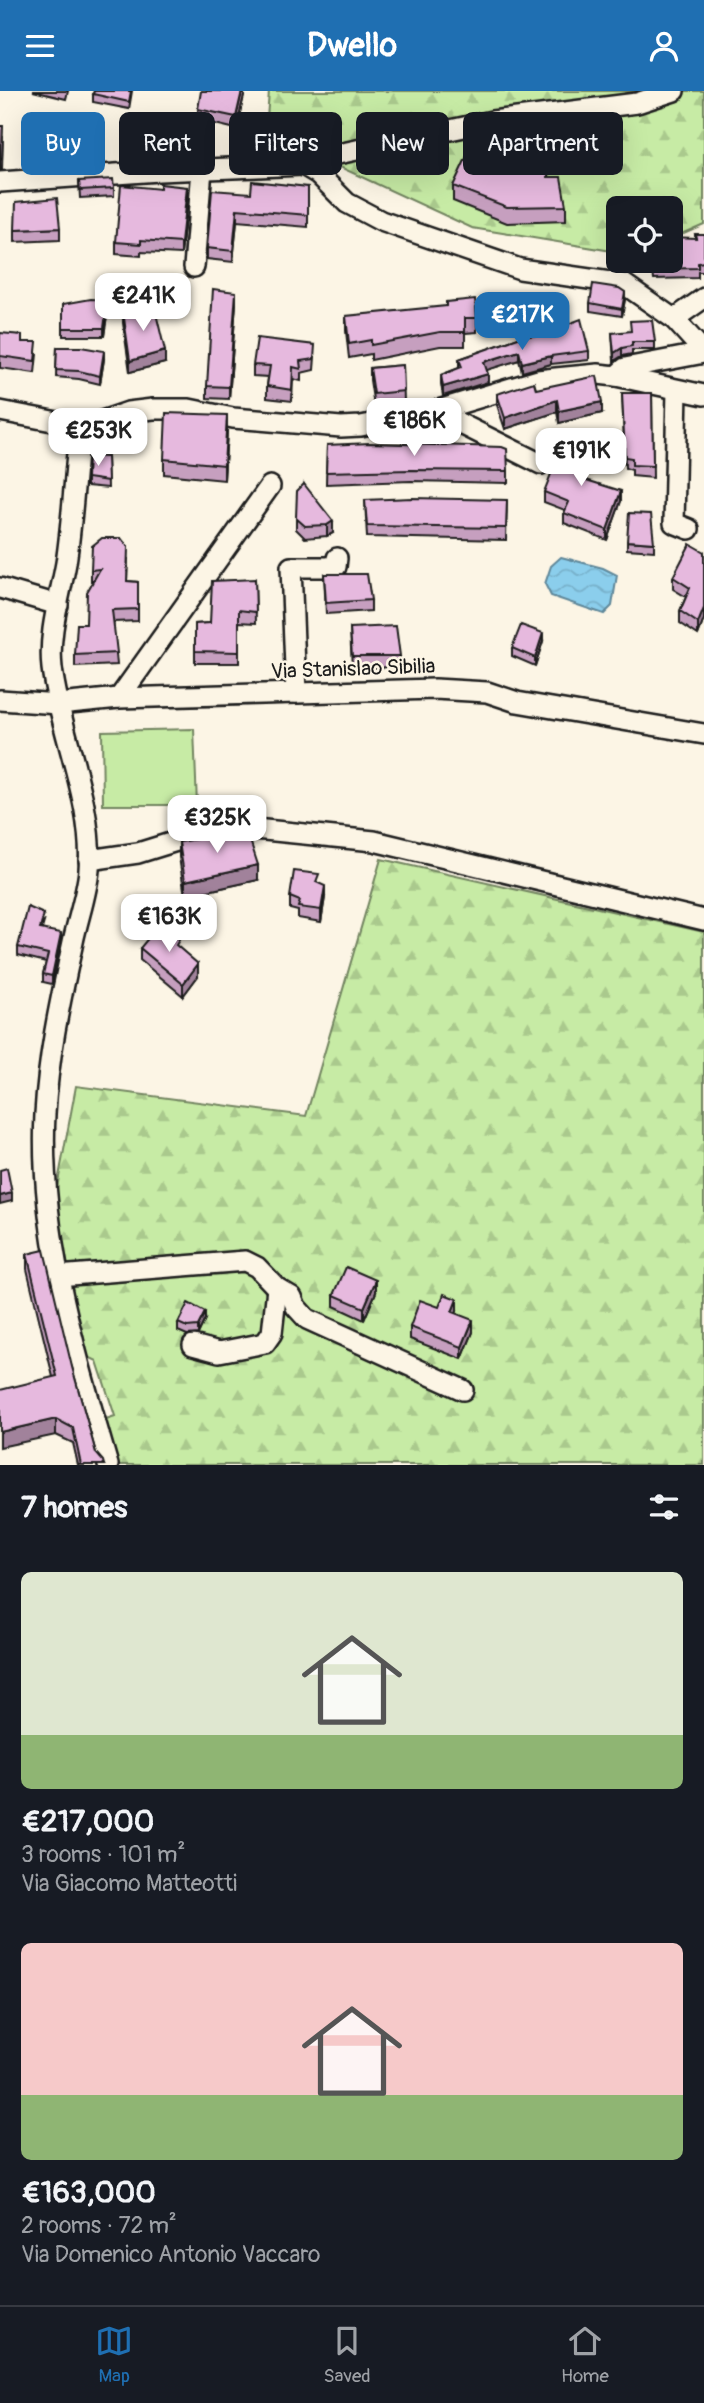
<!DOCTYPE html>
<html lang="en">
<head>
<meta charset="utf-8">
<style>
  :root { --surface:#171b24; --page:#20242c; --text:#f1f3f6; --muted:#9ea1a6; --line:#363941; --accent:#1f6fb2 }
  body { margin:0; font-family:Pangolin,sans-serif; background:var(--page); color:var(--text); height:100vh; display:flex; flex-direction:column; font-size:26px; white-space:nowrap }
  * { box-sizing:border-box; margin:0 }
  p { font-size:23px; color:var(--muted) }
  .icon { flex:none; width:38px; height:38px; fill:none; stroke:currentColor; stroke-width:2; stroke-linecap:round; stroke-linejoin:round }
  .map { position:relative; height:1374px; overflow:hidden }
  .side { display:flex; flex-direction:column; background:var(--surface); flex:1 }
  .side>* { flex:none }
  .guide { position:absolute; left:21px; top:21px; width:663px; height:63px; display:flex; gap:14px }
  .controls { position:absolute; left:606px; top:105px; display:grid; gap:14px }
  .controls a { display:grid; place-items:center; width:77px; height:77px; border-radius:10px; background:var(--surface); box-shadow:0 7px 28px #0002; font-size:35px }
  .price { position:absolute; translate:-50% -60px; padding:0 16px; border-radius:14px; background:#fff; color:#222; font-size:23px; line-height:46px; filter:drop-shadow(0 2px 4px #0008) }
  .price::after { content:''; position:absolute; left:50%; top:42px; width:21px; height:16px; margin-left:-10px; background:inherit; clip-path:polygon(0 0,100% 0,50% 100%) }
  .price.selected { background:var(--accent); color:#fff }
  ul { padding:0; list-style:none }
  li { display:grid; align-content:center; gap:14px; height:371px; padding:0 21px }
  li span { display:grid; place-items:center; height:217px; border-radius:10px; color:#555 }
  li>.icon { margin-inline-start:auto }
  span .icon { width:126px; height:126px; fill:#fffc; stroke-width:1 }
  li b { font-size:30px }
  h2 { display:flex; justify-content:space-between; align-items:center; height:84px; padding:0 21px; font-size:30px }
  .tag { padding:0 24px; border-radius:10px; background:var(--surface); box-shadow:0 7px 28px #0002; font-size:24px; line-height:63px }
  .tag.selected { background:var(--accent); color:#fff }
  header { display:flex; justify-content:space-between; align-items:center; height:91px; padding:0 21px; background:var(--accent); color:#fff; font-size:32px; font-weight:700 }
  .menu { display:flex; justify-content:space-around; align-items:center; height:98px; border-top:2px solid var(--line); background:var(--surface); font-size:19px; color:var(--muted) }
  .menu a { display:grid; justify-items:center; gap:4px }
  .menu .selected { color:var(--accent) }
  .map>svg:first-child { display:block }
  .green { fill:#c7eba5; stroke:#728460; stroke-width:2 }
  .forest { fill:url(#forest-firs); stroke:#728460; stroke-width:2 }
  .water { fill:url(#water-waves); stroke:#5f8799; stroke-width:2 }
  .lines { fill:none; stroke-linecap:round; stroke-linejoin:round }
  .minor-casing { stroke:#1c1c1c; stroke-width:24 }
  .minor { stroke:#fcf5e5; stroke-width:19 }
  .wall { fill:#c69fbf; stroke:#1c1c1c; stroke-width:2 }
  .shaded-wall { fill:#a1829b; stroke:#1c1c1c; stroke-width:2 }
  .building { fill:#e6b9de; stroke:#1c1c1c; stroke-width:2 }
  .labels { text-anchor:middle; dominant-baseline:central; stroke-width:5; stroke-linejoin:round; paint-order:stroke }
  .street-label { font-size:21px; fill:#1c1c1c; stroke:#fcf5e5 }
</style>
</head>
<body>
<header><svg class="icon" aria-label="menu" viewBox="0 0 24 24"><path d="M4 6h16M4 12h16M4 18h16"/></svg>Dwello<svg class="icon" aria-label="person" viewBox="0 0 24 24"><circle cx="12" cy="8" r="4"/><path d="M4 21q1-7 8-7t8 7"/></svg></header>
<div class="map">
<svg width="704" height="1374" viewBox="0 0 704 1374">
  <defs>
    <pattern id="forest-firs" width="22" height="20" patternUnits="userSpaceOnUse" patternTransform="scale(1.75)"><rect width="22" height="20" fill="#c7eba5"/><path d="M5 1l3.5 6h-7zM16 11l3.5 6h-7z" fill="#aac98d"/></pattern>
    <pattern id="water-waves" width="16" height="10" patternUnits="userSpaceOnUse" patternTransform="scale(1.75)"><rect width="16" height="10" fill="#8bceec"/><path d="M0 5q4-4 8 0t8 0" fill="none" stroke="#77b0ca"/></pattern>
  </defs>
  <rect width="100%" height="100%" fill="#fcf5e5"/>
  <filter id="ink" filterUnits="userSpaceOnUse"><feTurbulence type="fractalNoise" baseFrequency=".0143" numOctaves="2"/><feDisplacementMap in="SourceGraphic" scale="14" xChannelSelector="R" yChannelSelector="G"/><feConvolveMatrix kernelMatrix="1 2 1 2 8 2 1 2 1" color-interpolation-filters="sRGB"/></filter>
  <g filter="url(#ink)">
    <polygon class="green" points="194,638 197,714 103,714 102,640"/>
    <g class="forest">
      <polygon points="269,0 704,0 704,133 670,148 670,117 618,117 618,161 472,137 266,42"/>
      <polygon points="381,768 704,841 704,1374 116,1374 103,1329 115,1325 97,1270 80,1262 53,1118 76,995 306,1025"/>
    </g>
    <polygon class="water" points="561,466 603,477 617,484 612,515 604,523 551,505 545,493 551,475"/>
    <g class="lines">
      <defs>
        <g id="minor">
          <polyline points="303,74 318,83 347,112 381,130 520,178 624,193 674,228 704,261"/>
          <polyline points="0,91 159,80 303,74 324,66 492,30 637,12 674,0"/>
          <polyline points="194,176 202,78"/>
          <polyline points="674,228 704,207"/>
          <polyline points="616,285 625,277 704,262"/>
          <polyline points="677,299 674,432 689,438"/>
          <polyline points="0,320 84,336 128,321 153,318 189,318 233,327 341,336 361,335 435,320 538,289 556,287 598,283 616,285 704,304"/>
          <polyline points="435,320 541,373"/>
          <path d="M84 336 78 352C74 392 72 433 66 472 60 506 48 543 52 577 60 643 94 712 89 779 87 802 78 827 73 851 61 907 48 965 45 1023 39 1143 75 1260 108 1374"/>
          <polyline points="0,497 58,514"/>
          <polyline points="296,602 291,476 336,476 337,467"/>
          <polyline points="119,607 270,395"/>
          <polyline points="0,609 59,613 119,607 435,598 487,601 517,611 704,643"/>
          <polyline points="89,769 138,762 225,735 374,750 704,829"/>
          <polyline points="58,1185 245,1170 257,1176 277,1197 292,1206 296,1216 307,1228 463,1299"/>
          <polyline points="193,1254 219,1261 265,1252 272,1242 277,1197"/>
        </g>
      </defs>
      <use href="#minor" class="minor-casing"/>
      <use href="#minor" class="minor"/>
    </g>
    <g class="wall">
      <polygon points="33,0 68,0 66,8"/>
      <polygon points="94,0 132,0 129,18 93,11 93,3"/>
      <polygon points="244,0 244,5 236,38 198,29 198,18"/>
      <polygon points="53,25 99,49 94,64 63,57 63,52 52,51"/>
      <polygon points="515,50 550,64 549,86 566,115 566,130 507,132 453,110 453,95 484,69"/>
      <polygon points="79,90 114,97 114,105 80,107"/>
      <polygon points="308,96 308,136 237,130 233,171 207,168 207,157 251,102"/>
      <polygon points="160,98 187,108 181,163 141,161 141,165 116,163 116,151"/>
      <polygon points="60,137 60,149 15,151 15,139"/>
      <polygon points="695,143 704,143 704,181 698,181 698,187 654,188 652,170 670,170 695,147"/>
      <polygon points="625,208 622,225 590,220 590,212"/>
      <polygon points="236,212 229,308 207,307 207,295"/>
      <polygon points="63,213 108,217 104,245 63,245"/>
      <polygon points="123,220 165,272 130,281 123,232"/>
      <polygon points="346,225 477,227 477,241 465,242 465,255 440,255 371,269 371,263 349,267 346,240"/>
      <polygon points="0,242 22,251 37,263 35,282 0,277"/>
      <polygon points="612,242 655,251 655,259 632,259 632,263 622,265 614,270"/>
      <polygon points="521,246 589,260 589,269 551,273 522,281 519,269 486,279 488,291 443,305 441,293 441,284 459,277 459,268"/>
      <polygon points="57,256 104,268 100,293 79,288 56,286"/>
      <polygon points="315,266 314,279 301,282 301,290 293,288 292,310 267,307 267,295 268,286 253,285 253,274"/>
      <polygon points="403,274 404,312 374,315 370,289 370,277"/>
      <polygon points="536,298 602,322 559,332 557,321 505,338 497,314 497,303"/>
      <polygon points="622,302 652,302 653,387 632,385 632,379 625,377"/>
      <polygon points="227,340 224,389 164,383 164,368"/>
      <polygon points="327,354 508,380 508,392 411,390 326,393"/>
      <polygon points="589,365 582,388 621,410 607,449 564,432 564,422 565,419 544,411 544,401 556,380"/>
      <polygon points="107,366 108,397 87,395 87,387"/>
      <polygon points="304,393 333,442 327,445 305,447 296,438 296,427"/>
      <polygon points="365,409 507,409 506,449 367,446"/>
      <polygon points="627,450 654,452 654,460 627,458"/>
      <polygon points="704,461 704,528 698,544 680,532 680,520 686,506 673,498 673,486"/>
      <polygon points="128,468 127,490 138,491 138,530 113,531 117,574 75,576 75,564 86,533 93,490 91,490 91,479"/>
      <polygon points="324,483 371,509 371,520 326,523"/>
      <polygon points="255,488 256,532 239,531 239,572 195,572 195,533 210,532"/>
      <polygon points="350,537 400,565 400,576 352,577"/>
      <polygon points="543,550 535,575 512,565 512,557"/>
      <polygon points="179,751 258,789 185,805 179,766"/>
      <polygon points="290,806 325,806 321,831 298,827 298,820 290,818"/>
      <polygon points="44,831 42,838 61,849 52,893 43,891 43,883 46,871 18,864 18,856"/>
      <polygon points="140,857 179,857 198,885 183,905 140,869"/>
      <polygon points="27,1163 72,1276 96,1362 104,1374 78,1374 73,1352 56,1344 53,1286 27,1178"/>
      <polygon points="376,1201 364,1229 334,1215 334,1204"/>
      <polygon points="439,1216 457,1220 456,1223 473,1241 462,1268 410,1248 410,1236"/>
      <polygon points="205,1228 198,1243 187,1244 178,1240 178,1232"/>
    </g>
    <g class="shaded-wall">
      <polygon points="242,0 244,0 244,5 236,38 236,26"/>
      <polygon points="99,37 99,49 94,64 94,53"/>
      <polygon points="3,45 2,79 0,79 0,69"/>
      <polygon points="187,96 187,108 181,163 181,152"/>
      <polygon points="237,118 237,130 233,171 233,160"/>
      <polygon points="236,201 236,212 229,308 229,296"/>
      <polygon points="625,201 625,208 622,225 622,218"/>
      <polygon points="108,209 108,217 104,245 104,237"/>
      <polygon points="622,257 622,265 614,270 614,262"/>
      <polygon points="104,260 104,268 100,293 100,285"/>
      <polygon points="165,260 165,272 130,281 130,270"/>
      <polygon points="519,260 519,269 484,280 484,271"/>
      <polygon points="551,265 551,273 522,281 522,272"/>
      <polygon points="488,283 488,291 443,305 443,296"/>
      <polygon points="557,309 557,321 505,338 505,327"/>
      <polygon points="602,311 602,322 559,332 559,320"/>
      <polygon points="227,324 227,340 224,389 224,374"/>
      <polygon points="589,355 589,365 580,397 580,387"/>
      <polygon points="621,400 621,410 607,449 607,439"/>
      <polygon points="333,430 333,442 327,445 327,434"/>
      <polygon points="704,517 704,528 698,544 698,532"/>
      <polygon points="543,542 543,550 535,575 535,567"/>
      <polygon points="258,774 258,789 185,805 185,790"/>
      <polygon points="325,795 325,806 321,831 321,819"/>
      <polygon points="61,842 61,849 52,893 52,885"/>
      <polygon points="198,873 198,885 183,905 183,893"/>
      <polygon points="12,1102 12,1110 0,1113 0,1105"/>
      <polygon points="376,1189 376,1201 364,1229 364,1217"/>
      <polygon points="457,1208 457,1220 452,1233 452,1221"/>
      <polygon points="205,1221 205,1228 198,1243 198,1235"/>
      <polygon points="473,1229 473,1241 462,1268 462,1256"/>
      <polygon points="56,1328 56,1344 0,1356 0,1341"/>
    </g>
    <g class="building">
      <polygon points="94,0 131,0 129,11 93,3"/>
      <polygon points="201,0 242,0 236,26 198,18"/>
      <polygon points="53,25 68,25 99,37 94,53 63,46 63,40 52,39"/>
      <polygon points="0,35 3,35 2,68 0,69"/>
      <polygon points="497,38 515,45 513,50 550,49 548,86 561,86 566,115 507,116 453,95 468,63 484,69"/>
      <polygon points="113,88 114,97 80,99 79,90"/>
      <polygon points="252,90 308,96 308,124 237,118 233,160 207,157 212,99 251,102"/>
      <polygon points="160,93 187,96 181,152 141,149 141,153 116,151 121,94 160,98"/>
      <polygon points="57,107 60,137 15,139 16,111"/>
      <polygon points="695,143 704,143 704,171 698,172 698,177 654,178 653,170 670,170 670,146 696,147"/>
      <polygon points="593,193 619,197 625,201 622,218 590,212"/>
      <polygon points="213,198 236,201 229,296 207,295"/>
      <polygon points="91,208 108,209 104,237 63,237 63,213"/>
      <polygon points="475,208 477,227 465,227 465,241 440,241 371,254 371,249 349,253 346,225 446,215 446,211"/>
      <polygon points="154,214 165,260 130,270 123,220"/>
      <polygon points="581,228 589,260 551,265 522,272 519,260 484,271 488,283 443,296 441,284 462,276 459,268 521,246 560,241 560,236"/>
      <polygon points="652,229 655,251 632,251 632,255 622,257 614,262 612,242 631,240 630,230"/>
      <polygon points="0,242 22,244 22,251 37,251 35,270 0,265"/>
      <polygon points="257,247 315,254 314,268 300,270 301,278 293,276 292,299 267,295 270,275 253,274"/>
      <polygon points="57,256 81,256 104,260 100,285 79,280 56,279"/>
      <polygon points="403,274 404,300 374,303 370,277"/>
      <polygon points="597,285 602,311 559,320 557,309 505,327 497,303 534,291 536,298"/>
      <polygon points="622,302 652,302 653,375 632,374 632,367 625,366"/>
      <polygon points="166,322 227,324 224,374 164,368"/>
      <polygon points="562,348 589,355 580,387 621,400 607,439 564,422 569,411 544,401 553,378 556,380"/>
      <polygon points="370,352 502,356 507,358 508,380 411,379 326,381 327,354"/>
      <polygon points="88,365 107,366 108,390 87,387"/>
      <polygon points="304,393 333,430 327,434 305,435 296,427 297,400"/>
      <polygon points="412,407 507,409 506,437 367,435 365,409"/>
      <polygon points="629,422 651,423 654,452 627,450"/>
      <polygon points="102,447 121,447 128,456 127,490 138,491 138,518 112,519 117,562 75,564 77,533 86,533 87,501 100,478 91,479 92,455"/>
      <polygon points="690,453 704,461 704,517 698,532 680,520 690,497 673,486"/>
      <polygon points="324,483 367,483 371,509 326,512"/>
      <polygon points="255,488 256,521 239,519 239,561 195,560 195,533 210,532 212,490"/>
      <polygon points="521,534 543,542 535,567 512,557"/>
      <polygon points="396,535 400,565 352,565 350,537"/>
      <polygon points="247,740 258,774 185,790 179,751"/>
      <polygon points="294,780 319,783 316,791 325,795 321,819 298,816 300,810 290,806"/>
      <polygon points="28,816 44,823 40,838 61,842 52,885 43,883 48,863 18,856"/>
      <polygon points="160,833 179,849 176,854 198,873 183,893 140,857"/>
      <polygon points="7,1077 12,1102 0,1105 0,1079"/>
      <polygon points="44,1159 72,1276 96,1362 103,1370 104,1374 81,1374 73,1337 56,1328 0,1341 0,1299 57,1285 27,1163"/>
      <polygon points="346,1176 376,1189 364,1217 334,1204"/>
      <polygon points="444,1203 457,1208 452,1221 473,1229 462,1256 410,1236 420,1209 439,1216"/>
      <polygon points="188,1212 205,1221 198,1235 187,1236 178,1232"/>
    </g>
  </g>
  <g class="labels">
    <g class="street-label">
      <text transform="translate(353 578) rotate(-2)">Via Stanislao Sibilia</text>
    </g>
  </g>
</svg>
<div class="controls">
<a><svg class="icon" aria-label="locate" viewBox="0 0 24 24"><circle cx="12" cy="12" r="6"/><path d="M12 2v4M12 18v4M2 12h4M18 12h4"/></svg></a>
</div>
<b class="price" style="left:143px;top:242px">€241K</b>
<b class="price selected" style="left:522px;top:261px">€217K</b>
<b class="price" style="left:414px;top:367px">€186K</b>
<b class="price" style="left:98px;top:377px">€253K</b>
<b class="price" style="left:581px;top:397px">€191K</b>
<b class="price" style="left:217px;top:764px">€325K</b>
<b class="price" style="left:169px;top:863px">€163K</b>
<div class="guide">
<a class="tag selected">Buy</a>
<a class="tag">Rent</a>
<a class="tag">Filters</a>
<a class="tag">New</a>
<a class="tag">Apartment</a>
</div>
</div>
<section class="side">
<h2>7 homes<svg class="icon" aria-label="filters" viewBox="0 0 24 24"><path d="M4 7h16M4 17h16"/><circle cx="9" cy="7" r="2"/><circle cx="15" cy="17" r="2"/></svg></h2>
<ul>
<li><span style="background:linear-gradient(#dfe7d0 75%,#8fb573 0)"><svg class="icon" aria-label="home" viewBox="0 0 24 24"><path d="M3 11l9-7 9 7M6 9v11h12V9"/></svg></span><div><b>€217,000</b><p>3 rooms · 101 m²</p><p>Via Giacomo Matteotti</p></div></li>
<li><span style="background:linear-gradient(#f6c9c9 70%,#8fb573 0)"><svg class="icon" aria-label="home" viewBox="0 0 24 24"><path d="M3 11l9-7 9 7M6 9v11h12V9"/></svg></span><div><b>€163,000</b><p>2 rooms · 72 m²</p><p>Via Domenico Antonio Vaccaro</p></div></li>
</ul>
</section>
<nav class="menu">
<a class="selected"><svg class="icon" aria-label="map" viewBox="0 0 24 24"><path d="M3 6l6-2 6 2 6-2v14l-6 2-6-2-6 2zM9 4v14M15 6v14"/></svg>Map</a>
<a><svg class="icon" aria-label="saved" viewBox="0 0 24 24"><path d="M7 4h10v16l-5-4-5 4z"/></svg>Saved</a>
<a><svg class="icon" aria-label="home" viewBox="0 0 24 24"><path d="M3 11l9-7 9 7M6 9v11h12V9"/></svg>Home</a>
</nav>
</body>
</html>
